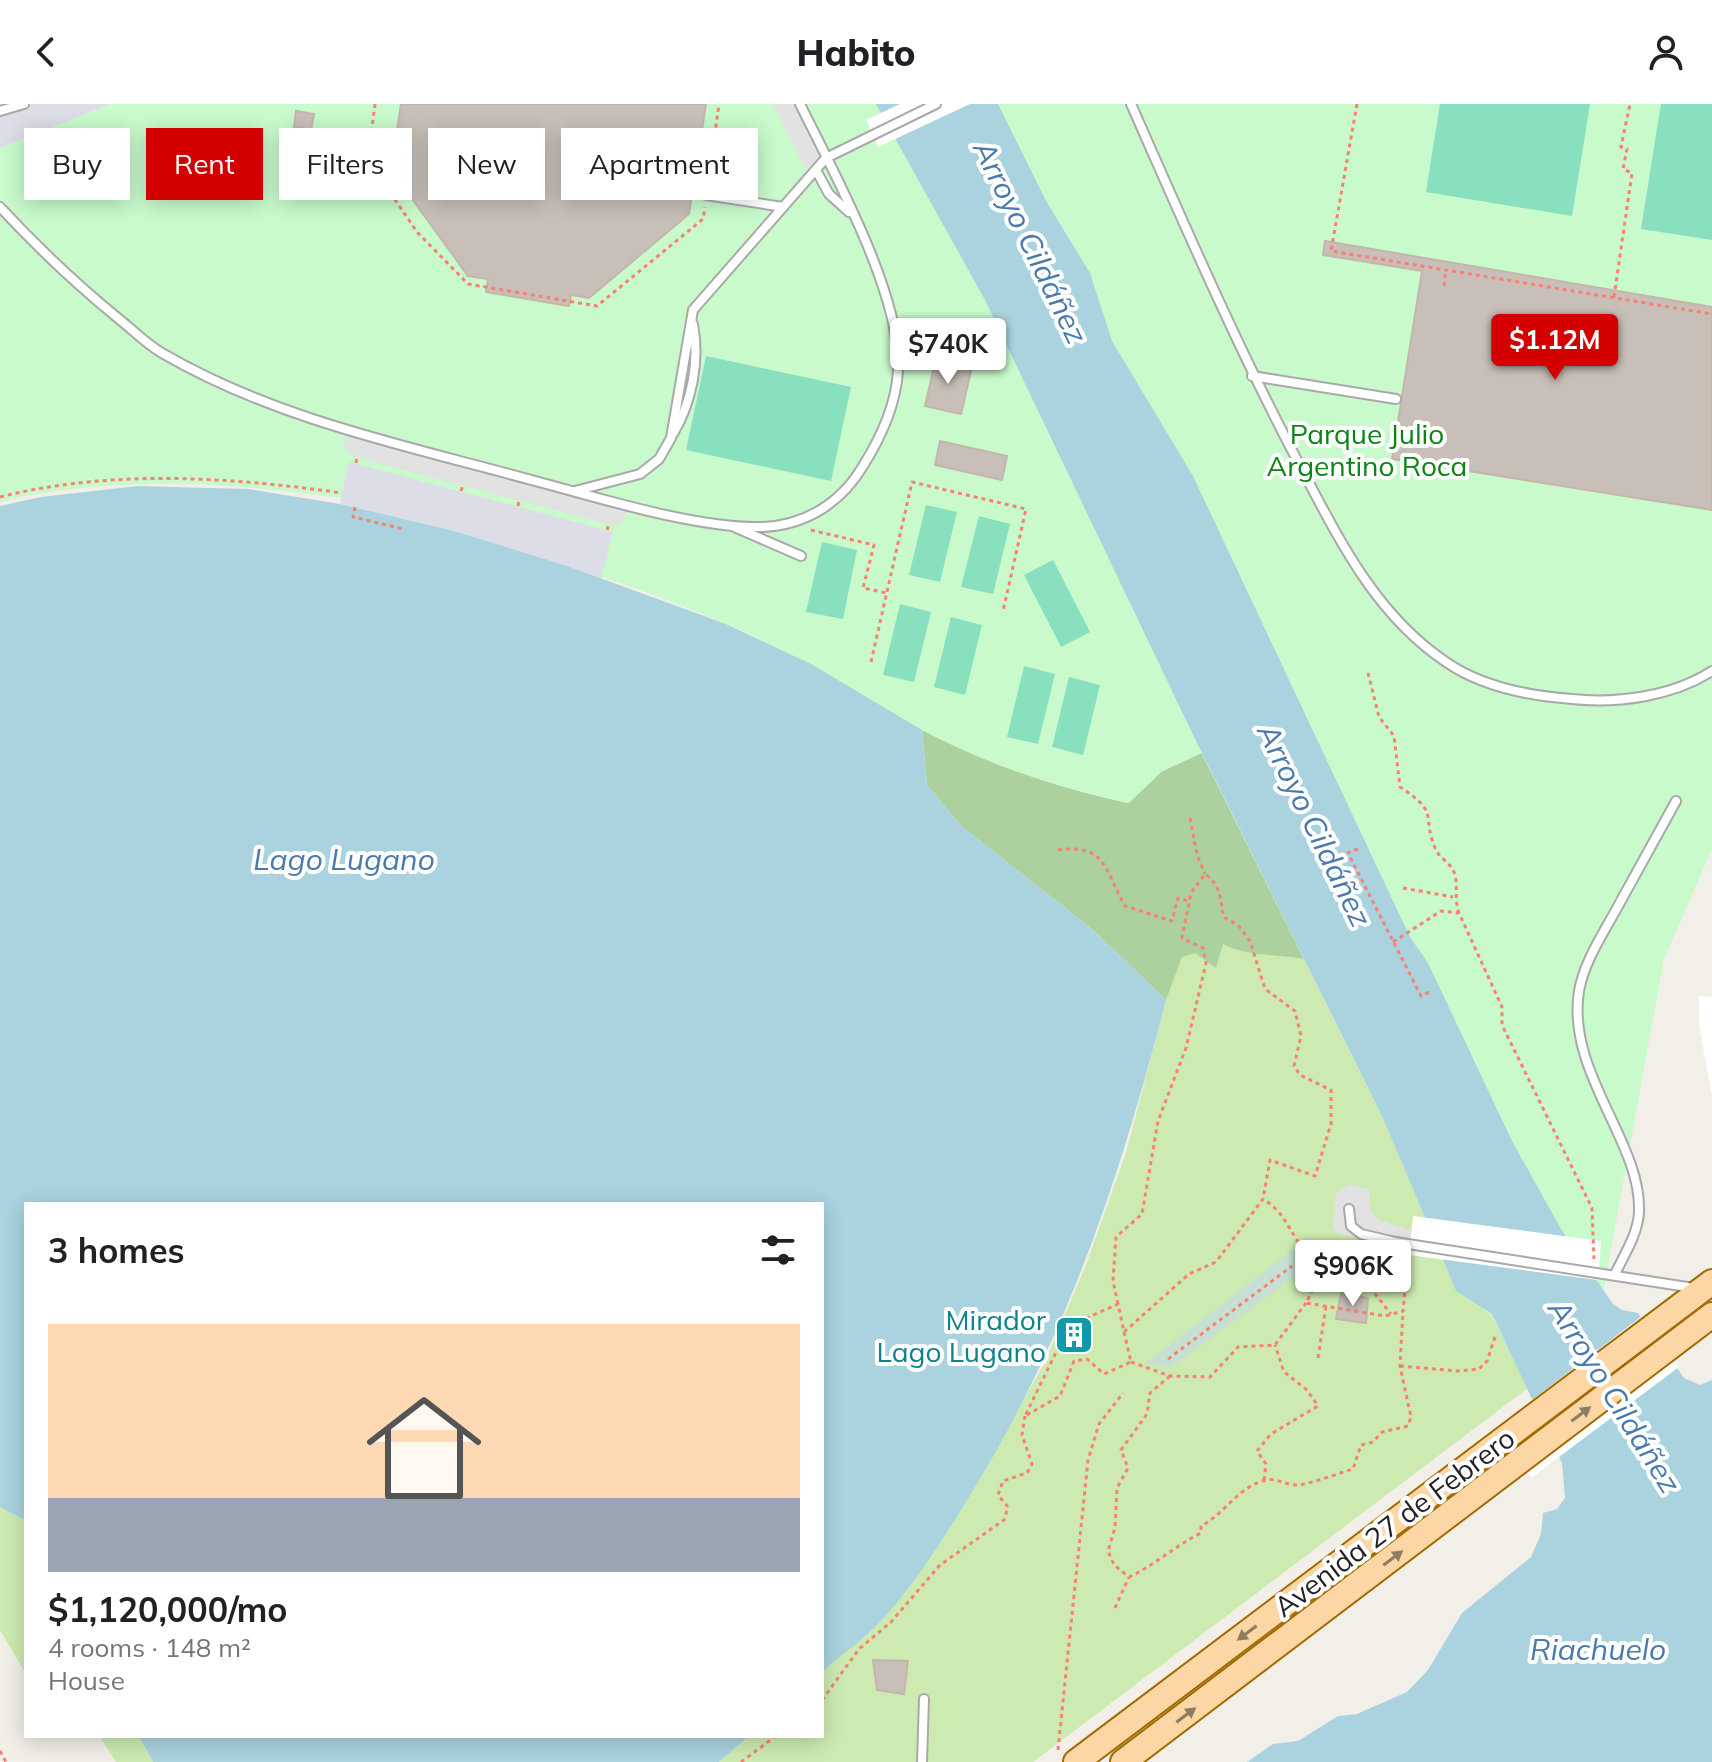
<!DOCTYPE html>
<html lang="en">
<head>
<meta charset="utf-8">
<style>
  :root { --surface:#fff; --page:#f2f2f2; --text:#202124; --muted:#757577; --accent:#d40000 }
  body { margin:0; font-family:Mulish,sans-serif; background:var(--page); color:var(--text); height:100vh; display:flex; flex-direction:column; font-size:30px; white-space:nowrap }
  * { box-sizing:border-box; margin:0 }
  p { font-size:26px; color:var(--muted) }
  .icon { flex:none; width:44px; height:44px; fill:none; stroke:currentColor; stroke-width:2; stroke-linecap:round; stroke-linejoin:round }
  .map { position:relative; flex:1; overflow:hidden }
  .side { position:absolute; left:24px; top:1098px; width:800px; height:536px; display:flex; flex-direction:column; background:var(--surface); border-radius:0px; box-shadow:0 4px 20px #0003 }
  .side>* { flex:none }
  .banner { position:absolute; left:24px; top:24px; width:800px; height:72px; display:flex; gap:16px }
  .price { position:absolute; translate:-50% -68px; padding:0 18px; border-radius:8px; background:#fff; color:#222; font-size:26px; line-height:52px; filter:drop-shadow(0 2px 4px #0008) }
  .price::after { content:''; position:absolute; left:50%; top:48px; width:24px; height:18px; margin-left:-12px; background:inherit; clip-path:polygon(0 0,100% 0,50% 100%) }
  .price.selected { background:var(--accent); color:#fff }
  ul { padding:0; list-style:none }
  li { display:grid; align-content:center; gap:16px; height:424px; padding:0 24px }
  li span { display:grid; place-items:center; height:248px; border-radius:0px; color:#555 }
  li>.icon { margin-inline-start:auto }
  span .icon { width:144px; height:144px; fill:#fffc; stroke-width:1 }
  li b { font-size:34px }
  h2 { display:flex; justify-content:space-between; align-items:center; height:96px; padding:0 24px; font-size:34px }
  .tag { padding:0 28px; border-radius:0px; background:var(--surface); box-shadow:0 4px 20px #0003; font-size:28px; line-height:72px }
  .tag.selected { background:var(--accent); color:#fff }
  header { display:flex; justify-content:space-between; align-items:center; height:104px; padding:0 24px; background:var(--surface); font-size:36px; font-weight:800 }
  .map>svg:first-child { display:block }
  .grass { fill:#cdebb0 }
  .forest { fill:#add19e }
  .wetland { fill:#c6e0d4 }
  .park { fill:#c8facc }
  .pitch { fill:#88e0be }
  .parking { fill:#e2e2e2 }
  .plaza { fill:#dddde8 }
  .water { fill:#aad3df }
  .pier { fill:#fff }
  .building { fill:#c7bfb8; stroke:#c4b6ab; stroke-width:2 }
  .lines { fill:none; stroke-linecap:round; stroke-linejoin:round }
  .service-casing { stroke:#a9a9a9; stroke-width:12 }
  .primary-casing { stroke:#a06b00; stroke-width:28 }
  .path { stroke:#fa8072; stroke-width:3; stroke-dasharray:4 4; stroke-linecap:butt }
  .service { stroke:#fff; stroke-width:8 }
  .primary { stroke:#fcd6a4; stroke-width:24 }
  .oneway { fill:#8f7c63 }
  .labels { text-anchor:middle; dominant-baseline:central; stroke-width:8; stroke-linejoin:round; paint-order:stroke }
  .park-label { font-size:28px; fill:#0c8416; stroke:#fff }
  .culture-label { font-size:28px; fill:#0d838f; stroke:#fff; text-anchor:end }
  .street-label { font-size:28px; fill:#222; stroke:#fff }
  .water-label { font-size:30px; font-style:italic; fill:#4a7aab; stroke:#fff }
</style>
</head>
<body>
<header><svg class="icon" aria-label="back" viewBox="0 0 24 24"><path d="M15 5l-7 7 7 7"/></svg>Habito<svg class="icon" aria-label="person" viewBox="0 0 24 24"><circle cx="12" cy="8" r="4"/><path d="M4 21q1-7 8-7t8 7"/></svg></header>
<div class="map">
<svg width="1712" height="1658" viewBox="0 0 1712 1658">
  <rect width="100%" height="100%" fill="#f2efe9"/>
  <g class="grass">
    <path d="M1223 839C1247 853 1276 850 1304 855L1382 1012 1456 1187 1491 1210 1528 1284 1033 1658H719L749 1632H822V1568L881 1517 942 1436 1043 1262 1086 1161 1126 1049 1166 896 1181 853Z"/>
    <polygon points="0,1403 26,1417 26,1570 0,1526"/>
    <polygon points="99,1632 139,1632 153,1658 116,1658"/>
  </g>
  <path class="forest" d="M899 41 1304 855C1277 850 1247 853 1223 840L1216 864 1195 849 1182 853 1166 896 1093 826 961 722 927 681 922 626C988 659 1056 684 1128 699L1155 674Z"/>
  <polygon class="wetland" points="1296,1143 1309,1162 1170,1264 1146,1259"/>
  <path class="park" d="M0 0H1712V745L1664 855 1602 1195 1528 1284 1491 1210 1456 1187 1382 1012 1202 649 1161 668 1129 699C1058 684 988 661 924 627 857 592 796 550 727 520 603 467 471 431 340 400L341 394C226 378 113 371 0 398Z"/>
  <g class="pitch">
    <polygon points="1440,0 1590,0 1572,112 1426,88"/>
    <polygon points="1661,0 1712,0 1712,136 1641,125"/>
    <polygon points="706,252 851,283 831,377 686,346"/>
    <polygon points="926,401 957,408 940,478 909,471"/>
    <polygon points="979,412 1010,420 993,490 961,483"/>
    <polygon points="822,438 857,446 843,515 806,508"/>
    <polygon points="1053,456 1090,528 1061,543 1024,471"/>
    <polygon points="900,500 931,508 914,578 883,571"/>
    <polygon points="951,513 982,521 965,591 934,583"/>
    <polygon points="1024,562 1055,570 1038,640 1007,633"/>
    <polygon points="1069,573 1100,581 1083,651 1052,643"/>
  </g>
  <g class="parking">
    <polygon points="773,0 800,0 826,52 805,64"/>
    <polygon points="347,326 628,401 625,415 616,422 351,352 344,342"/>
    <polygon points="1348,1080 1369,1085 1370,1106 1379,1116 1411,1126 1410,1146 1338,1130 1333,1124 1336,1090"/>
  </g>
  <g class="plaza">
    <polygon points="0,0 109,0 0,44"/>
    <polygon points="349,358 613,428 601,474 454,427 340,400"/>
  </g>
  <g class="water">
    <polygon points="876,0 998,0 1046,97 1090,169 1112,237 1193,372 1410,833 1428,859 1512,1037 1561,1125 1613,1200 1622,1206 1638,1209 1684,1274 1700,1281 1712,1276 1712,1658 1247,1658 1273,1640 1298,1637 1338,1612 1357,1610 1407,1588 1428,1566 1462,1509 1531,1453 1541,1430 1543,1409 1557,1405 1565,1394 1562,1359 1492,1210 1456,1187 1382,1012 1197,639 985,196"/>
    <path d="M138 382 248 385 340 400 454 427 567 462 726 520 811 560 922 626 927 681 961 722 1093 826 1166 896C1121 1071 1067 1233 972 1388 945 1432 916 1479 881 1517 864 1535 841 1551 822 1568V1100H26V1417L0 1403V402L41 393Z"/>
    <polygon points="139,1632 749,1632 719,1658 153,1658"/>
  </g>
  <g class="pier">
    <polygon points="900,0 970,0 878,43 866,16"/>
    <polygon points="1699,892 1712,893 1712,992 1699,921"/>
    <polygon points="1413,1112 1601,1137 1598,1176 1409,1151"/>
    <polygon points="1642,1212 1679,1263 1531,1374 1495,1324"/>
  </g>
  <g class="building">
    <polygon points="401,0 706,0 689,110 589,194 571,191 569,202 486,188 488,175 468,172 391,66"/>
    <polygon points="296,7 314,10 311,26 294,23"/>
    <polygon points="1325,137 1712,203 1712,406 1392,355 1422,167 1323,151"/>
    <polygon points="936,254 972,263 961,310 925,302"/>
    <polygon points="940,337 1007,352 1002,376 935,361"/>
    <polygon points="1341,1189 1368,1194 1366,1219 1336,1215"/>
    <polygon points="873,1556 908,1557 904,1590 877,1586"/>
  </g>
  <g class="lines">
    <defs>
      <g id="service">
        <path d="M1131 0C1184 120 1236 240 1297 356 1337 431 1373 509 1446 558 1482 583 1530 592 1572 595 1618 600 1673 592 1712 567"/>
        <polyline points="0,7 24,0"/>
        <polyline points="816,66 829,90 849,108"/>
        <polyline points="706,91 783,103"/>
        <path d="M0 103C38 144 76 180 119 215 133 226 146 240 162 249 277 316 408 342 535 377 600 394 697 425 763 423 806 421 841 399 863 362 880 335 896 300 898 267 903 194 833 67 800 0"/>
        <polyline points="1252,272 1396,295"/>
        <path d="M673 330C692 298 700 257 693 220"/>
        <polyline points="575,387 640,370 659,355 671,334 693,206 826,54 936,0"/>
        <polyline points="732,422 801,452"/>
        <polyline points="1349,1105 1351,1122 1361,1130 1395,1138 1694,1184"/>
        <path d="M1615 1170C1624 1151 1638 1130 1639 1108 1642 1038 1566 969 1579 887 1584 858 1603 830 1617 804 1637 768 1656 733 1676 697"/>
        <polyline points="922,1658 924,1595"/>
      </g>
      <g id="primary">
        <polyline points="1076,1658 1712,1178"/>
        <polyline points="1123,1658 1712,1211"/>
      </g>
    </defs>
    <use href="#service" class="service-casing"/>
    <use href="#primary" class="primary-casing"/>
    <g class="path">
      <polyline points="375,0 368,56 417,128 468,180 597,202 703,115 705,103"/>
      <polyline points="1357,0 1331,147 1712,210"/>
      <polyline points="708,79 719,0"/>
      <polyline points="1444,182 1446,166"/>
      <polyline points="1614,193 1632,69 1623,65 1627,45 1621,43 1630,0"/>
      <polyline points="356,359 357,353"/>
      <polyline points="461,387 463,381"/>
      <path d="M0 393C111 365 229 373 342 389"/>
      <polyline points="518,402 519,396"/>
      <polyline points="355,403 353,413 403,425"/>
      <polyline points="607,426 609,420"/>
      <polyline points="811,426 874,441 863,484 887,489"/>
      <polyline points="871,558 912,378 1026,405 1003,507"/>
      <path d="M1368 569 1379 613 1394 632 1400 683C1442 711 1420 710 1436 746 1440 755 1452 759 1455 771 1458 784 1454 795 1459 809L1502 903V921L1592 1104 1594 1155"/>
      <polyline points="1190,714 1197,751 1205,770"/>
      <polyline points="1358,745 1348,749 1421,892 1429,888"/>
      <path d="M1058 746C1106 739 1105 767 1125 802L1172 817 1178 794 1189 797"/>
      <polyline points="1403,784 1453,793"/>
      <polyline points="1393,838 1441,807 1459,809"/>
      <polyline points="1333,1168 1375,1180"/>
      <polyline points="1317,1179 1340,1163 1377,1160 1372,1186 1391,1210"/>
      <path d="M1118 1200 1113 1177 1116 1133 1142 1110 1158 1017 1186 944 1206 859 1203 844 1182 834 1191 789 1205 770C1220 780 1221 795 1223 813L1238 821 1250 837 1265 885 1295 907 1301 932 1294 962 1300 971 1331 986V1020L1315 1072 1270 1056 1263 1095"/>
      <path d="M1124 1228 1131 1258 1104 1270 1087 1255 1074 1257 1060 1292 1025 1312 1061 1238 1078 1244 1089 1213 1118 1200 1124 1228 1189 1170 1216 1158 1263 1095C1282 1107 1286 1119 1298 1138 1315 1165 1324 1167 1306 1199L1385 1212 1403 1207 1408 1154"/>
      <polyline points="1318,1254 1326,1202"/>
      <polyline points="1168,1255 1292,1162"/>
      <polyline points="1131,1258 1170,1272 1210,1273 1238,1243 1275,1241 1306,1199"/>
      <polyline points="1400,1262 1457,1267 1479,1265 1487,1257 1495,1233"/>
      <path d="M1170 1272 1150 1289 1147 1310 1121 1346 1128 1364 1117 1384 1115 1424 1108 1447 1114 1461 1129 1473C1155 1461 1175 1442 1201 1429V1422C1224 1410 1236 1386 1262 1377 1276 1372 1286 1382 1298 1381 1317 1378 1336 1370 1353 1365L1361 1341 1373 1338 1382 1328 1408 1322 1411 1313 1400 1262 1403 1207"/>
      <polyline points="1264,1376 1266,1360 1257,1347 1271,1330 1318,1302 1307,1286 1284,1268 1275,1241"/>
      <polyline points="1115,1504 1129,1473"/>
      <polyline points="822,1596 859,1545 891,1518 940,1461 1004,1416 1008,1403 998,1391 1003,1377 1027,1369 1032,1360 1022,1331 1025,1312"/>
      <polyline points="1058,1646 1088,1356 1099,1320 1123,1289"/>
      <polyline points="0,1647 6,1658"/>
      <polyline points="741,1658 776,1632"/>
    </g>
    <use href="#service" class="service"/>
    <use href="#primary" class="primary"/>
  </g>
  <defs><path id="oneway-solid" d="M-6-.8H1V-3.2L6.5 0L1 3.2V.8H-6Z" transform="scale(2)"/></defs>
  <g class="oneway">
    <use href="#oneway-solid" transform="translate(1581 1310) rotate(-37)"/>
    <use href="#oneway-solid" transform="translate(1393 1454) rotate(-37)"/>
    <use href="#oneway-solid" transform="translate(1247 1529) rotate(143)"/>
    <use href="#oneway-solid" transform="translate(1186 1611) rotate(-37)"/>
  </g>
  <defs>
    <symbol id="building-square" viewBox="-11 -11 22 22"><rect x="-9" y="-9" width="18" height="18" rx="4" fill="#0f9aa8" stroke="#fff"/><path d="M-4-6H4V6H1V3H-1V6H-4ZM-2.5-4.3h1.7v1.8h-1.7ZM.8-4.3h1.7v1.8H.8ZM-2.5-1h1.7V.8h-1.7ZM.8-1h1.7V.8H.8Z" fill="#fff"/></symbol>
  </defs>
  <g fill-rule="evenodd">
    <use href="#building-square" x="1052" y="1209" width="44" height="44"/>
  </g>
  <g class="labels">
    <g class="park-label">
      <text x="1367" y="329">Parque Julio<tspan x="1367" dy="32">Argentino Roca</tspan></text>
    </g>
    <g class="culture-label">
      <text x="1046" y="1215">Mirador<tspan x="1046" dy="32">Lago Lugano</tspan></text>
    </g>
    <g class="street-label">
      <text transform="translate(1394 1418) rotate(-37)">Avenida 27 de Febrero</text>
    </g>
    <g class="water-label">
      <text transform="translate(1031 138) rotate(64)">Arroyo Cildáñez</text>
      <text transform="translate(1315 721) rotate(64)">Arroyo Cildáñez</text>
      <text x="344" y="755">Lago Lugano</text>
      <text transform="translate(1615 1292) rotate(58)">Arroyo Cildáñez</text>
      <text x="1598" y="1545">Riachuelo</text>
    </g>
  </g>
</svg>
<b class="price selected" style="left:1555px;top:278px">$1.12M</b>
<b class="price" style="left:948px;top:282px">$740K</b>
<b class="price" style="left:1353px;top:1204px">$906K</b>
<div class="banner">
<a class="tag">Buy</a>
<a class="tag selected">Rent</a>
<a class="tag">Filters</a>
<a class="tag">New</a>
<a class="tag">Apartment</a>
</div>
<section class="side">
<h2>3 homes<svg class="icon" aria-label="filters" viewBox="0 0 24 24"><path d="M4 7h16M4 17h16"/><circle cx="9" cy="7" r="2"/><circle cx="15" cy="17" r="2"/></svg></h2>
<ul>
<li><span style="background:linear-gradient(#ffd9b3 70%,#9aa5b1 0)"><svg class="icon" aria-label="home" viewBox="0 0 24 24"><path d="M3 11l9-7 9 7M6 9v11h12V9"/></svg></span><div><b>$1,120,000/mo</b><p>4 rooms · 148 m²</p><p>House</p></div></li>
</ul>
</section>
</div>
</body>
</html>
